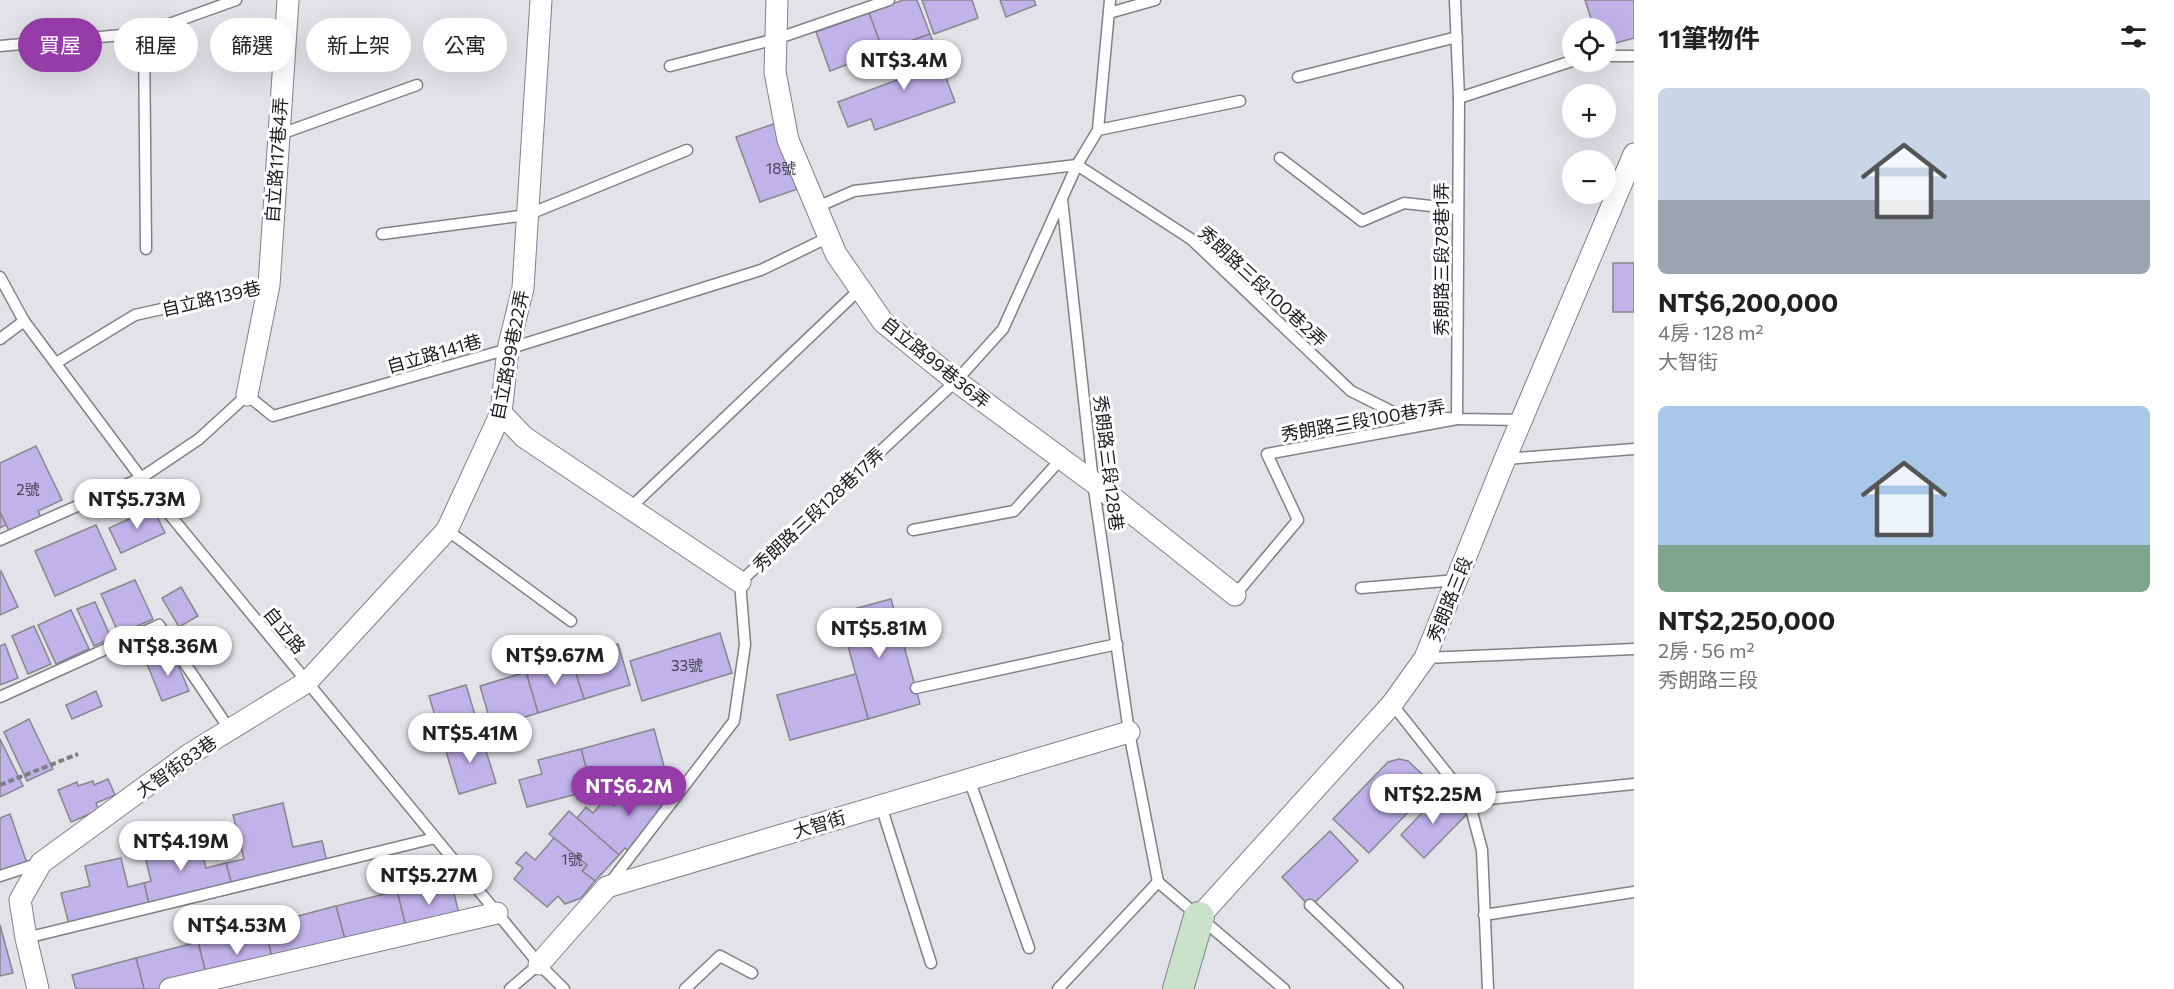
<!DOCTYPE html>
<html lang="zh-TW">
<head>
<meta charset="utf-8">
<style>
  :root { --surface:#fff; --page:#f6f6f6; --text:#202124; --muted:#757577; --accent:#963ca8 }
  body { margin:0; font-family:Commissioner,"Noto Sans TC",sans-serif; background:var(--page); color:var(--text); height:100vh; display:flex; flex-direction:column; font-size:22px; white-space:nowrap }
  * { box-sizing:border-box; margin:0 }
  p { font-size:20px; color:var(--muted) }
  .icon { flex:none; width:33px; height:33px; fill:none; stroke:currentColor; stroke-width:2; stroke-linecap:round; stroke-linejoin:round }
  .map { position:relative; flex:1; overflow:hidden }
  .panel { display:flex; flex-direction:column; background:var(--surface); width:540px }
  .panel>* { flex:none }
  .guide { position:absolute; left:18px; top:18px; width:570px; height:54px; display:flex; gap:12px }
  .buttons { position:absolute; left:1562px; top:18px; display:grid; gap:12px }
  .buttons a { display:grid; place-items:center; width:54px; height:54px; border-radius:50%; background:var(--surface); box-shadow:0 6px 24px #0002; font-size:30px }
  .price { position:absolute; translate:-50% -51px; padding:0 14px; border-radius:21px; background:#fff; color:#222; font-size:20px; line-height:39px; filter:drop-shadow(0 2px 3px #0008) }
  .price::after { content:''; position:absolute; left:50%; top:36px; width:18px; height:14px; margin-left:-9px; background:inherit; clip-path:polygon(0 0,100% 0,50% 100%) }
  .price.active { background:var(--accent); color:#fff }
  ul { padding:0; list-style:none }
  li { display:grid; align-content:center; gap:12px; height:318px; padding:0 24px }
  li span { display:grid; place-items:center; height:186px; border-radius:9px; color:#555 }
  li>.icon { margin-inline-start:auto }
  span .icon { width:108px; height:108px; fill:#fffc; stroke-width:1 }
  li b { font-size:26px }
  h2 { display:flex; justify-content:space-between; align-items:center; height:72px; padding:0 24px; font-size:26px }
  .tag { padding:0 21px; border-radius:27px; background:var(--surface); box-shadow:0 6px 24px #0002; font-size:21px; line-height:54px }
  .tag.active { background:var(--accent); color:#fff }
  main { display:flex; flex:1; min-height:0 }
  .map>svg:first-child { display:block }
  .building { fill:#c0b3ea; stroke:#87868b; stroke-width:1.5 }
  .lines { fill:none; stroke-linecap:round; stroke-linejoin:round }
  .lane-casing { stroke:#808186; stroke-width:13 }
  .street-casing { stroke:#808186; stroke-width:23 }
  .secondary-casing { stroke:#808186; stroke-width:32 }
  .path { stroke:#7c7e81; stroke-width:4; stroke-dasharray:6 3; stroke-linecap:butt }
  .lane { stroke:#fff; stroke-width:10 }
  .street { stroke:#fff; stroke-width:21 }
  .secondary { stroke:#cae2ca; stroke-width:30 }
  .labels { text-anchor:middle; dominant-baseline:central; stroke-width:6; stroke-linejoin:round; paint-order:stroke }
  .number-label { font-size:15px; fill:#444251 }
  .street-label { font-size:18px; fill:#1b1c1e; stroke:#fff }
</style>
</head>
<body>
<main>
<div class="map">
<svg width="1634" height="989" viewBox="0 0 1634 989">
  <rect width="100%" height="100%" fill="#e1e3e8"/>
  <g class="building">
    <polygon points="903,0 917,0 930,34 883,51 869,13"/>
    <polygon points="922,0 972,0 978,18 934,34"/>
    <polygon points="1000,0 1034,0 1036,5 1006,17"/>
    <polygon points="1585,0 1634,0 1634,38 1605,46 1605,28 1594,28"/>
    <polygon points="869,13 883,51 830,71 816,32"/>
    <polygon points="930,34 955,102 875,130 871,119 848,127 838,102 913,74 902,44"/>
    <polygon points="785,120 809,185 760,202 736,137"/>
    <rect x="1613" y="263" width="21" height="49"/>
    <polygon points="36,446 62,500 38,511 44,524 13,539 0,512 0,463"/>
    <polygon points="153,508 165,533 121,553 109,528"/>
    <polygon points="0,512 6,525 0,528"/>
    <polygon points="96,525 116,569 55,596 35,551"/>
    <polygon points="1,571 18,607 0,615 0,572"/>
    <polygon points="135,580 153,619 119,634 101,594"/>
    <polygon points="181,587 198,616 179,627 162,598"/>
    <polygon points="891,599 920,704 868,719 839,613"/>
    <polygon points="95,602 111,638 94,646 77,609"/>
    <polygon points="71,610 89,649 56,664 38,625"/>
    <polygon points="34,626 51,664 28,674 12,636"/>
    <polygon points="720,633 732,673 642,701 630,661"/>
    <polygon points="5,644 18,678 0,685 0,646"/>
    <polygon points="618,644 630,685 584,699 571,658"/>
    <polygon points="173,653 189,691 162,701 147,664"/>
    <polygon points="571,658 584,699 538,713 526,672"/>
    <polygon points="526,672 538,713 492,727 480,686"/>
    <polygon points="856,674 868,719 790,740 777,695"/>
    <polygon points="466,685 481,735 444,745 429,696"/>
    <polygon points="96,691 102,706 72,719 66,705"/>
    <polygon points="29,719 53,769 27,781 4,732"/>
    <polygon points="654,729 665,770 592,790 581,749"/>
    <polygon points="481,735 496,783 459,794 444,745"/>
    <polygon points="0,739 23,786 0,797"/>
    <polygon points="581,749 592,790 527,807 519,780 542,774 538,760"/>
    <polygon points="1399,759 1408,761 1434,785 1369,853 1333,819 1388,762"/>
    <polygon points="108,779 115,795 96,803 99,810 71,822 58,790 77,782 78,786 93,781 94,785"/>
    <polygon points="665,781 680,794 629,852 625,848 619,855 577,818 586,807 593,813 606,798 614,806 622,798 625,801 630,794 635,798 642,790 647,795 653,787 656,791"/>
    <polygon points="1442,792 1466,815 1424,858 1401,835"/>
    <polygon points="283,803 293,847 322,841 329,870 234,893 226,863 244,859 233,815"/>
    <polygon points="569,811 619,855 595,881 582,871 587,865 549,834"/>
    <polygon points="10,814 29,869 0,879 0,818"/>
    <polygon points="196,827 206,868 226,863 234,893 151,913 144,883 151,881 141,840"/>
    <polygon points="1330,831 1358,861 1310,907 1282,877"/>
    <polygon points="554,838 587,865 582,871 595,881 581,898 565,904 558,896 547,907 514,879 523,868 516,863 526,852 535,860"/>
    <polygon points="121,858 128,887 144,883 151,913 71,932 61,893 90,886 85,866"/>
    <polygon points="450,877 461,922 408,935 397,891"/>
    <polygon points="397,891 408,935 348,951 336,906"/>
    <polygon points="336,906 348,951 275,970 264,925"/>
    <polygon points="0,925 13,973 0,976"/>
    <polygon points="264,925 275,970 209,986 198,942"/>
    <polygon points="198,942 209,986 199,989 144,989 136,958"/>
    <polygon points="136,958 144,989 76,989 72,975"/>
  </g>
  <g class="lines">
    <defs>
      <g id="lane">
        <polyline points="1109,13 1155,0"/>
        <polyline points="144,33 146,249"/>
        <polyline points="0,46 144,33 236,0"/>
        <polyline points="1605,56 1634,56"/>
        <polyline points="670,66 776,39 889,0"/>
        <polyline points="1298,77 1457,37"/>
        <polyline points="1459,98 1572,61"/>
        <polyline points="1098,130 1240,101"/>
        <polyline points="278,135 417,85"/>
        <polyline points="1280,158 1362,221 1404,203 1458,209"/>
        <polyline points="1062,199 1093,482 1129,732 1158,882 1284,989"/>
        <polyline points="817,207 854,191 1077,165 1191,239 1351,391 1395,413 1457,419 1523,420"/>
        <polyline points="382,234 527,215 687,150"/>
        <polyline points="0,277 24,321 156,498 539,964 564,989"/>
        <polyline points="0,339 24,321"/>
        <polyline points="56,363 135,315 269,285"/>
        <polyline points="1505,459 1634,449"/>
        <polyline points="630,508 860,289"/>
        <polyline points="447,530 571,621"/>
        <polyline points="913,530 1014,511 1061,459"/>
        <polyline points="0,540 141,478 199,439 247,395 273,416 508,349 761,270 829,237"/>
        <polyline points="1361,588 1457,580"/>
        <polyline points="1235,595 1298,520 1267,454 1457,419 1459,98 1455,0"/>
        <polyline points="1425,658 1634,649"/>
        <polyline points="916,688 1117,644"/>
        <polyline points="0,697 159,625 230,730"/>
        <polyline points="1392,704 1469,801 1482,850 1488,989"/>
        <polyline points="969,779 1029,948"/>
        <polyline points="1469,801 1634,784"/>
        <polyline points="881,806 931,963"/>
        <polyline points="0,876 40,863"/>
        <polyline points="609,884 734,721 745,645 740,582 956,381 1003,329 1077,165 1098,130 1110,0"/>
        <polyline points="1310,905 1398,989"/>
        <polyline points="1484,915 1634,892"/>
        <polyline points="26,938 435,838"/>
        <polyline points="510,989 539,964"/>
        <polyline points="685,989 720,956 752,973"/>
        <polyline points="1058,989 1158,882"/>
      </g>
      <g id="street">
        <polyline points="777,0 775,72 788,140 836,254 883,322 956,381 1093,482 1235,595"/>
        <polyline points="247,395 269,285 288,0"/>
        <polyline points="501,413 524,437 740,582"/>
        <polyline points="1199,917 1392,704 1425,658 1505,459 1634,154"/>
        <polyline points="539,964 607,887 1129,732"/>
        <polyline points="38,989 26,938 20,900 41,863 190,754 307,682 447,530 501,413 508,349 523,288 541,0"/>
        <polyline points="170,989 497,913"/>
      </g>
      <polyline id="secondary" points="1178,989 1199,917"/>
    </defs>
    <use href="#lane" class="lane-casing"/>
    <use href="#street" class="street-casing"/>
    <use href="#secondary" class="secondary-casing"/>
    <polyline class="path" points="0,785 78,754"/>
    <use href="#lane" class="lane"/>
    <use href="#street" class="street"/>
    <use href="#secondary" class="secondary"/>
  </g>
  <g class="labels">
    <g class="number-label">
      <text x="781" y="168">18號</text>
      <text x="28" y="489">2號</text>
      <text x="687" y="665">33號</text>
      <text x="572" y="859">1號</text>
    </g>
    <g class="street-label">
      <text transform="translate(276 160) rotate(-86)">自立路117巷4弄</text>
      <text transform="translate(1441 259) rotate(-90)">秀朗路三段78巷1弄</text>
      <text transform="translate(1263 286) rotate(43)">秀朗路三段100巷2弄</text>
      <text transform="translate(211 298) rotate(-13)">自立路139巷</text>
      <text transform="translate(434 353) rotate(-16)">自立路141巷</text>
      <text transform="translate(509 355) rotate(-79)">自立路99巷22弄</text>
      <text transform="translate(936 362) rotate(39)">自立路99巷36弄</text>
      <text transform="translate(1363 420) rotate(-10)">秀朗路三段100巷7弄</text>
      <text transform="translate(1109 463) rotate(83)">秀朗路三段128巷</text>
      <text transform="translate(818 509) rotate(-43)">秀朗路三段128巷17弄</text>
      <text transform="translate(1449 599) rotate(-68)">秀朗路三段</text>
      <text transform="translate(285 630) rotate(51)">自立路</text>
      <text transform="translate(176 766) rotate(-35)">大智街83巷</text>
      <text transform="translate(819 824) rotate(-17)">大智街</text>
    </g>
  </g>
</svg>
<div class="buttons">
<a><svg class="icon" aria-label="locate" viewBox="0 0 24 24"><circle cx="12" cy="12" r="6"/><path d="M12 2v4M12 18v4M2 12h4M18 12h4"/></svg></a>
<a>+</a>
<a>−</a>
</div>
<b class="price" style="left:904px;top:91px">NT$3.4M</b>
<b class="price" style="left:137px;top:530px">NT$5.73M</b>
<b class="price" style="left:879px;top:659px">NT$5.81M</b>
<b class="price" style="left:168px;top:677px">NT$8.36M</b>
<b class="price" style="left:555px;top:686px">NT$9.67M</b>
<b class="price" style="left:470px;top:764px">NT$5.41M</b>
<b class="price active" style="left:629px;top:817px">NT$6.2M</b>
<b class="price" style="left:1433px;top:825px">NT$2.25M</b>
<b class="price" style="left:181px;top:872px">NT$4.19M</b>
<b class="price" style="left:429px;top:906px">NT$5.27M</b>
<b class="price" style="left:237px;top:956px">NT$4.53M</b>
<div class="guide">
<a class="tag active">買屋</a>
<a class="tag">租屋</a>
<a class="tag">篩選</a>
<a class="tag">新上架</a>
<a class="tag">公寓</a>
</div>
</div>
<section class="panel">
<h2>11筆物件<svg class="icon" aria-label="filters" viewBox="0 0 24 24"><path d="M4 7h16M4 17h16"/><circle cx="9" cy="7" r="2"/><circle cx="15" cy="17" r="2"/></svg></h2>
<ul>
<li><span style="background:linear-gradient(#c9d6e8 60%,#9aa5b1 0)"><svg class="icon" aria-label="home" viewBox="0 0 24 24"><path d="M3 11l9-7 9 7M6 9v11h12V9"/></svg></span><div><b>NT$6,200,000</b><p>4房 · 128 m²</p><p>大智街</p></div></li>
<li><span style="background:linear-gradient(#a9c7e8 75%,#7fa58c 0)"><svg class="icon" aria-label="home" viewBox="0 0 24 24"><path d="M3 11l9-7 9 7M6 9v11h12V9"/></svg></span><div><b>NT$2,250,000</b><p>2房 · 56 m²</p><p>秀朗路三段</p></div></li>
</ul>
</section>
</main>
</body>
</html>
